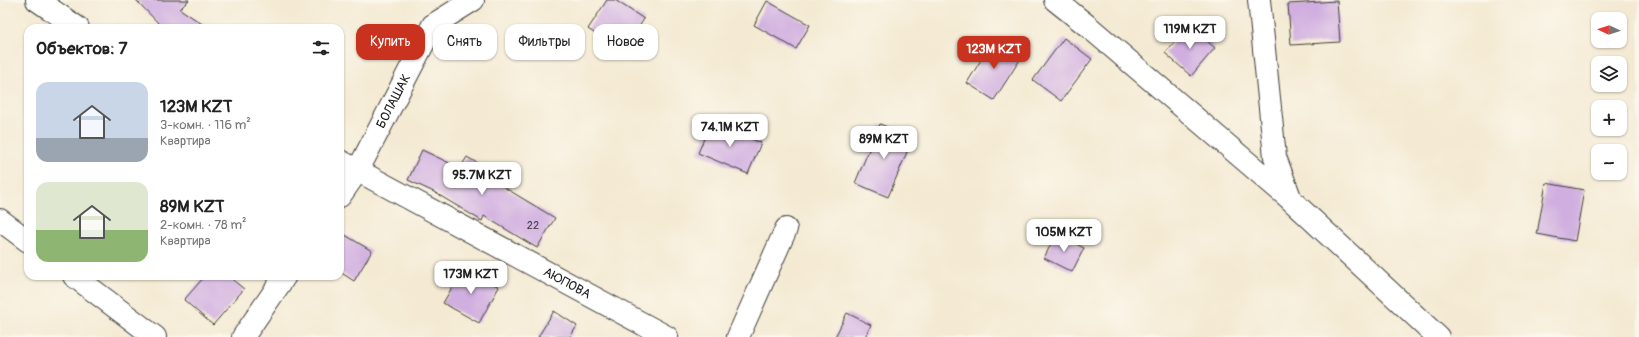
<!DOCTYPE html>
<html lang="ru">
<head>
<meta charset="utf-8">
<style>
  :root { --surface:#fff; --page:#f6f6f6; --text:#222; --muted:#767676; --accent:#c8321e }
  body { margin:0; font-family:Pangolin,sans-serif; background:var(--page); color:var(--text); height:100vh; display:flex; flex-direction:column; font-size:15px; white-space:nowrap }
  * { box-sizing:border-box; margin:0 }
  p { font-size:13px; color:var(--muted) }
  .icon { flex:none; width:22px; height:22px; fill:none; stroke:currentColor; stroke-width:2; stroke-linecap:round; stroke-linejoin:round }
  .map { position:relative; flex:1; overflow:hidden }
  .side { position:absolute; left:24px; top:24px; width:320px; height:256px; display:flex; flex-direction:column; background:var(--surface); border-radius:12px; box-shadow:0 1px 3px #0004 }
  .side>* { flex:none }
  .guide { position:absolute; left:356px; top:24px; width:380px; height:36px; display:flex; gap:8px }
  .needle { width:26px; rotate:274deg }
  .tools { position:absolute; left:1591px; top:12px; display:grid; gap:8px }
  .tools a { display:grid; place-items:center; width:36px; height:36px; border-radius:8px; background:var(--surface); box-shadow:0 1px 3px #0004; font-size:20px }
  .price { position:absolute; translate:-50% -34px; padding:0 9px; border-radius:8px; background:#fff; color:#222; font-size:13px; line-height:26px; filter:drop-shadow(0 1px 2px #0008) }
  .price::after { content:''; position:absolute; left:50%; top:24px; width:12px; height:9px; margin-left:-6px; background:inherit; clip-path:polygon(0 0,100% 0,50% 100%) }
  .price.current { background:var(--accent); color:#fff }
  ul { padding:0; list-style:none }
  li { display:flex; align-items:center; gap:12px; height:100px; padding:0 12px }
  li span { display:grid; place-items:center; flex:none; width:112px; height:80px; border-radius:12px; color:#555 }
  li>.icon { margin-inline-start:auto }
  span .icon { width:48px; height:48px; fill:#fffc; stroke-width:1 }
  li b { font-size:17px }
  h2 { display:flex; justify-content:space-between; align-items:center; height:48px; padding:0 12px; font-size:17px }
  .chip { padding:0 14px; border-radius:12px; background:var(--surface); box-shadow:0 1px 3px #0004; font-size:14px; line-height:36px }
  .chip.current { background:var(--accent); color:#fff }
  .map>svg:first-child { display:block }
  .building { fill:#d0aee0 }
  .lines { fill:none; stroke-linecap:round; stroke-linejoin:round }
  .minor-casing { stroke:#3c3b37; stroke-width:24 }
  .minor { stroke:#fff; stroke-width:22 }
  .labels { text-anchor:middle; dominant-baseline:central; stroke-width:3; stroke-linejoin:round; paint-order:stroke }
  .number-label { font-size:11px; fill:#49404d }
  .street-label { font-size:13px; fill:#1c1c1c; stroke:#fbf7ec }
</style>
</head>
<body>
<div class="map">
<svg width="1639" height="337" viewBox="0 0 1639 337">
  <rect width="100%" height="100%" fill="#fbf7ec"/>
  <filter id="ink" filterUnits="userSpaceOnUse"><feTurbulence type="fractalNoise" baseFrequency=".025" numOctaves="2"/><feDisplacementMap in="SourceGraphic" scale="8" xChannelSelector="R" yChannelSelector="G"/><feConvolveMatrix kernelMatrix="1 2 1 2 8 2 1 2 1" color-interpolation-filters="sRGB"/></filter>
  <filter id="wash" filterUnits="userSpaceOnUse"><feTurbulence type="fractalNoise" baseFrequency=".012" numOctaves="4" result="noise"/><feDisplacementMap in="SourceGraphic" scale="16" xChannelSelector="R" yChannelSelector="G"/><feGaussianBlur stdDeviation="0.9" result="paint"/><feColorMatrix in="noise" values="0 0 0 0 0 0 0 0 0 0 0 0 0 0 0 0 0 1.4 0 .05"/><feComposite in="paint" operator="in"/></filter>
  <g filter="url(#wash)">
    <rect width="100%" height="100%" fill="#f4ead3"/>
    <g id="blocks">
      <g class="building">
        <polygon points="136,0 189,0 180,9 208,28 163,28"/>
        <polygon points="607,0 615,0 644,19 623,52 588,29"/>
        <polygon points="767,1 810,25 796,49 754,25"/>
        <polygon points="1337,1 1340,42 1291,45 1288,4"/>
        <polygon points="1189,25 1215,48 1191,76 1165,53"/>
        <polygon points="1064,38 1092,59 1061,101 1033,80"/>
        <polygon points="993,40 1021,58 994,100 967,83"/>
        <polygon points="711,122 761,143 748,174 698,153"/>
        <polygon points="880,124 913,138 888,197 855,183"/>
        <polygon points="422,150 460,168 467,157 506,180 502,186 555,218 537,248 484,216 482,221 434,192 408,180"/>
        <polygon points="1546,183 1584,190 1575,241 1537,234"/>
        <polygon points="340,232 372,251 354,281 340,272"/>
        <polygon points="1056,234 1084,248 1072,272 1044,258"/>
        <polygon points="464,267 499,287 479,323 443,303"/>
        <polygon points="205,276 228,276 244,289 213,325 184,300"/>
        <polygon points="554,311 577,326 570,337 538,337"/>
        <polygon points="847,313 871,325 865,337 835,337"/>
      </g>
    </g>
  </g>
  <g filter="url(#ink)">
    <use href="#blocks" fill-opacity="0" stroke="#3c3b37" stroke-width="1"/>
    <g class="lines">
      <defs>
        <g id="minor">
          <polyline points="37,0 78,28"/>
          <polyline points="1055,0 1089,27 1289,198"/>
          <polyline points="1259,0 1275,157 1291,200 1438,337"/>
          <path id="s1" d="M340 161 667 337"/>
          <path id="s2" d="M340 196 358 170 433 25 473 0"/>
          <polyline points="0,220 28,241"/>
          <polyline points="74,276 155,337"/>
          <polyline points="243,337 285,276"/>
          <polyline points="738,337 786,229"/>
        </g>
      </defs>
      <use href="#minor" class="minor-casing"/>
      <use href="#minor" class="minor"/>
    </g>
  </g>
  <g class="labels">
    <g class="number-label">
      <text x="533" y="225">22</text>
    </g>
    <g class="street-label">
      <text stroke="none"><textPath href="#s2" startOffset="109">БОЛАШАК</textPath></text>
      <text stroke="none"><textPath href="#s1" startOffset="258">АЮПОВА</textPath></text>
    </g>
  </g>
</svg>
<div class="tools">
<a><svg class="needle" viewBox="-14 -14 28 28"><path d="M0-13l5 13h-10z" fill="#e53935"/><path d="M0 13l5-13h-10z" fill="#767676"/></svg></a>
<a><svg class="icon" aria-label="layers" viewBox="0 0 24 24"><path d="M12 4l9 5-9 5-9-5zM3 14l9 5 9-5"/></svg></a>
<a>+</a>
<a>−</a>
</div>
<b class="price" style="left:1190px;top:50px">119M KZT</b>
<b class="price current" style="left:994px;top:70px">123M KZT</b>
<b class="price" style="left:730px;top:148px">74.1M KZT</b>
<b class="price" style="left:884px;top:160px">89M KZT</b>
<b class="price" style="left:482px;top:196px">95.7M KZT</b>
<b class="price" style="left:1064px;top:253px">105M KZT</b>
<b class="price" style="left:471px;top:295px">173M KZT</b>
<div class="guide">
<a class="chip current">Купить</a>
<a class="chip">Снять</a>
<a class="chip">Фильтры</a>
<a class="chip">Новое</a>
</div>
<section class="side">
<h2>Объектов: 7<svg class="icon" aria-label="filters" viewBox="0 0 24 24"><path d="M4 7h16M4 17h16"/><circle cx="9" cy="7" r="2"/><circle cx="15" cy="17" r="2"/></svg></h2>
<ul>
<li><span style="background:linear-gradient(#c9d6e8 70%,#9aa5b1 0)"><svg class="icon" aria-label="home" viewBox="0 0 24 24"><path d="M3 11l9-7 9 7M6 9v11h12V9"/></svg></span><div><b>123M KZT</b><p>3-комн. · 116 m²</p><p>Квартира</p></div></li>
<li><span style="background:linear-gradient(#dfe7d0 60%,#8fb573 0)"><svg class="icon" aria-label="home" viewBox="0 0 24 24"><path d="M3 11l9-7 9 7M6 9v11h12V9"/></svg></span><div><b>89M KZT</b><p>2-комн. · 78 m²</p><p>Квартира</p></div></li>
</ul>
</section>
</div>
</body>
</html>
